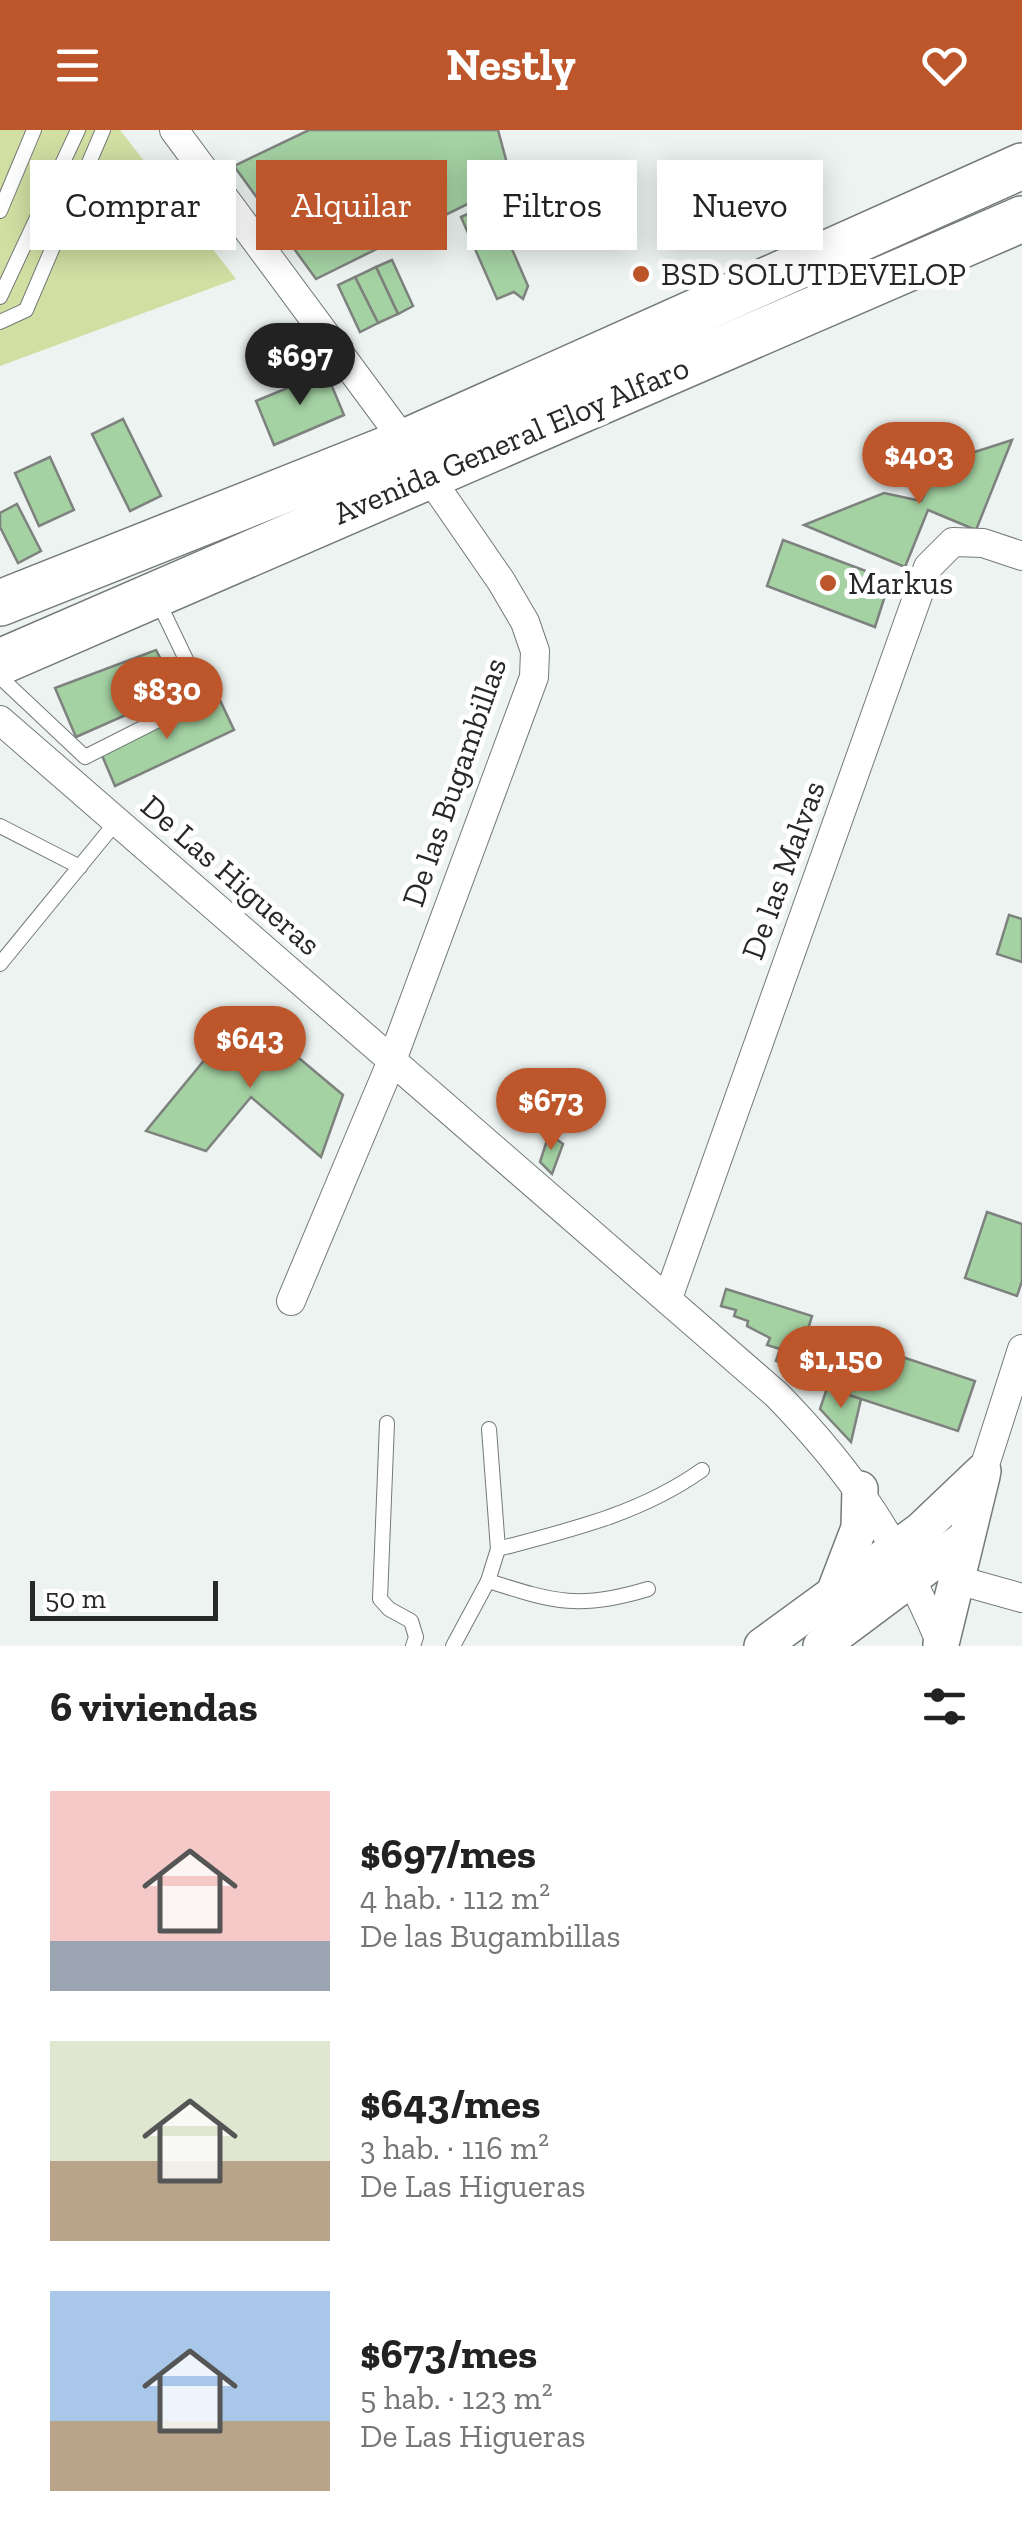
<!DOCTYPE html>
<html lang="es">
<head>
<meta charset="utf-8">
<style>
  :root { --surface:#fff; --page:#f6f6f6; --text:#222; --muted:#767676; --accent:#bd562a }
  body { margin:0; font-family:"Zilla Slab",serif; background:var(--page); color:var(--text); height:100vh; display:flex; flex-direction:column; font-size:38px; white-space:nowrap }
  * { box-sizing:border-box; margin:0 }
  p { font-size:32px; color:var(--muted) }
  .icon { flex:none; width:55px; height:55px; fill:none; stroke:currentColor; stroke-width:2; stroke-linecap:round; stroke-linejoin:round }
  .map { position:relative; height:1516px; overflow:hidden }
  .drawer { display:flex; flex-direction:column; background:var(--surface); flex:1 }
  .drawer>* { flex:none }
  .hud { position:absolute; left:30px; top:30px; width:962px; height:90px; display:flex; gap:20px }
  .scale { position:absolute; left:30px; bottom:25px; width:188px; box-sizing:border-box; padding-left:10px; border:5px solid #262928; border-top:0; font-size:28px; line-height:35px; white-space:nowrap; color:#262928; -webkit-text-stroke:8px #fff; paint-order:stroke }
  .price { position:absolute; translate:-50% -85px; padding:0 22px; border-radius:35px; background:var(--accent); color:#fff; font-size:32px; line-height:65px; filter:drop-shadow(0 2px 5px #0008) }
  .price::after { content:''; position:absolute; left:50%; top:60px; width:30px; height:22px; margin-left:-15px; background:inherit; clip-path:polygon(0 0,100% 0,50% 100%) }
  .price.selected { background:#222; color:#fff }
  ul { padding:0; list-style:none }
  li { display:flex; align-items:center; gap:30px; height:250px; padding:0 50px }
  li span { display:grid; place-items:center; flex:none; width:280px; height:200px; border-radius:0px; color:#555 }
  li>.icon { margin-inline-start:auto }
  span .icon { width:120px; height:120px; fill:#fffc; stroke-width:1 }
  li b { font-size:42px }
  h2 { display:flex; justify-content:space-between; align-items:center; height:120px; padding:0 50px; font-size:42px }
  .pill { padding:0 35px; border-radius:0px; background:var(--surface); box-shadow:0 5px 25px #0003; font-size:35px; line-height:90px }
  .pill.selected { background:var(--accent); color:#fff }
  header { display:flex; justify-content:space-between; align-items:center; height:130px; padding:0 50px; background:var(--accent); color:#fff; font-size:45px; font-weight:800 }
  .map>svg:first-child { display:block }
  .green { fill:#d1dfa3 }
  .building { fill:#a4d2a3; stroke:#7e827e; stroke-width:2.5 }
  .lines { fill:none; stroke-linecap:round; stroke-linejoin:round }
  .service-casing { stroke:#747a77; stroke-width:16 }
  .minor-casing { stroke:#747a77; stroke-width:30 }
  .tertiary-casing { stroke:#747a77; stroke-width:38 }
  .primary-casing { stroke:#747a77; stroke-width:48 }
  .service { stroke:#fff; stroke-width:14 }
  .minor { stroke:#fff; stroke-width:28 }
  .tertiary { stroke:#fff; stroke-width:35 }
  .primary { stroke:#fff; stroke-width:45 }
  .poi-dot { fill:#bd562a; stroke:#fff; stroke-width:4 }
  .labels { text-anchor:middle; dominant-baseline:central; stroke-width:10; stroke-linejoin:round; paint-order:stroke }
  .poi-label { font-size:32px; fill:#262928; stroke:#fff; text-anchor:start }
  .street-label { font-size:32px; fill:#262928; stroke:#fff }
</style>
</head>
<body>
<header><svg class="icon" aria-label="menu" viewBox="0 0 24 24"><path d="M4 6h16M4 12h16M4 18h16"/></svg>Nestly<svg class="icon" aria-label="heart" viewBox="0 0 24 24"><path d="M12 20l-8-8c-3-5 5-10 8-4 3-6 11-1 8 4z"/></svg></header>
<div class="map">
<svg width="1022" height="1516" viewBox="0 0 1022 1516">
  <rect width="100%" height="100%" fill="#ecf3f0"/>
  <polygon class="green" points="0,0 120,0 236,149 0,236"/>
  <g class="building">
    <polygon points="309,0 498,0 512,52 316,149 234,36"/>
    <polygon points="492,73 528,156 523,169 514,162 497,169 461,87"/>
    <polygon points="392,130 413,176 398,184 376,137"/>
    <polygon points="376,137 398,184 378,193 355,147"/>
    <polygon points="355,147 378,193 360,202 338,155"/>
    <polygon points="326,242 344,285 274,315 256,271"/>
    <polygon points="123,289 161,366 130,381 92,304"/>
    <polygon points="1012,310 976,400 928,380 905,437 804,395 884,363 921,371 940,333"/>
    <polygon points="50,327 74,380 39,396 15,343"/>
    <polygon points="17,374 41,421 18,433 0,397 0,383"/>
    <polygon points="783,410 890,450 875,497 767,456"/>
    <polygon points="156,520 178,562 76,607 55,558"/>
    <polygon points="219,568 234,600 115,656 101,623"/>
    <polygon points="1009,785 1022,789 1022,832 997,824"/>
    <polygon points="244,882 343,965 321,1027 251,967 206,1021 146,1001"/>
    <polygon points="549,1004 563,1014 552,1044 540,1032"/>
    <polygon points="987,1082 1022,1094 1022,1151 1017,1166 965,1148"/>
    <polygon points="726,1159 812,1186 796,1237 776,1231 780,1219 767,1215 770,1208 747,1196 748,1191 734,1186 736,1180 721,1176"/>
    <polygon points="866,1215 975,1251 958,1301 849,1265"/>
    <polygon points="827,1258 861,1269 851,1312 820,1279"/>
  </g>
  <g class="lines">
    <defs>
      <g id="service">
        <polyline points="0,81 34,0"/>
        <polyline points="0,167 78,0"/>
        <polyline points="0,192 26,180 103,0"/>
        <polyline points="0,547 85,627 204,567 157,469"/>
        <polyline points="0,696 80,737"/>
        <polyline points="0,834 117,691"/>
        <polyline points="387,1293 380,1469 389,1479 411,1491 416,1507 413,1516"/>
        <path d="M498 1419C570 1400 640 1384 702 1340"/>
        <path d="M488 1451C555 1472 579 1480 648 1459"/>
        <polyline points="453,1516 488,1451 498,1419 489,1299"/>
      </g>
      <g id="minor">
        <polyline points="174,0 405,312 501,451 525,492 535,521 534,547 391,933 291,1171"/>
        <path d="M0 590 777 1265C856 1346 898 1412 942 1516"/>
        <polyline points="668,1168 928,437 953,412 983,413 1022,426"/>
        <polyline points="983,1341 1022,1219"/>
        <polyline points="954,1449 1022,1468"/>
      </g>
      <g id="tertiary">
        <polyline points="836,1458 859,1398 860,1359"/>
        <polyline points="941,1514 982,1346"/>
        <polyline points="762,1516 921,1400 983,1341"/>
        <polyline points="821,1516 963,1410"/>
      </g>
      <g id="primary">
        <polyline points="0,473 405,312 1022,36"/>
        <polyline points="0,532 1022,89"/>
      </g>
    </defs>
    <use href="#service" class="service-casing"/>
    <use href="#minor" class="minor-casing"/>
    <use href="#tertiary" class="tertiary-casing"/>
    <use href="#primary" class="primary-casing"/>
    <use href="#service" class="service"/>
    <use href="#minor" class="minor"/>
    <use href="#tertiary" class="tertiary"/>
    <use href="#primary" class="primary"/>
  </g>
  <g class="poi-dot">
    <circle cx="641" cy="144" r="10"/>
    <circle cx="828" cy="453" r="10"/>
  </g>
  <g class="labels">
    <g class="poi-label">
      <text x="661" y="144">BSD SOLUTDEVELOP</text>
      <text x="848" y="453">Markus</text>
    </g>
    <g class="street-label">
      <text transform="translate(511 310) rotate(-23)">Avenida General Eloy Alfaro</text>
      <text transform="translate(454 652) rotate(-71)">De las Bugambillas</text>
      <text transform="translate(783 740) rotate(-70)">De las Malvas</text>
      <text transform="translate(231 745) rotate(41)">De Las Higueras</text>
    </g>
  </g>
</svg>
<div class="scale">50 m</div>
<b class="price selected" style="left:300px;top:278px">$697</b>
<b class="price" style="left:919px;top:377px">$403</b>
<b class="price" style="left:167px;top:612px">$830</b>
<b class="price" style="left:250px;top:961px">$643</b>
<b class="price" style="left:551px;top:1023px">$673</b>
<b class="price" style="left:841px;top:1281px">$1,150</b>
<div class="hud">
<a class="pill">Comprar</a>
<a class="pill selected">Alquilar</a>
<a class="pill">Filtros</a>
<a class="pill">Nuevo</a>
</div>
</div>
<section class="drawer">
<h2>6 viviendas<svg class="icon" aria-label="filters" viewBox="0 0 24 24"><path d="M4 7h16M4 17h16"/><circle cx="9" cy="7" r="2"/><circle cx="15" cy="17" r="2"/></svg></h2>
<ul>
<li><span style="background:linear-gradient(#f6c9c9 75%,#9aa5b1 0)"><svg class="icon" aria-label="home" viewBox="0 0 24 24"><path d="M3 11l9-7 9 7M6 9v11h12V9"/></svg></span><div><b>$697/mes</b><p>4 hab. · 112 m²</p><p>De las Bugambillas</p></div></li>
<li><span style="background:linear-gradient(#dfe7d0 60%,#b9a48a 0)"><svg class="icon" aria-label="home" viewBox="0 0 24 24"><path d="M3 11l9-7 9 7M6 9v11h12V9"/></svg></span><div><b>$643/mes</b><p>3 hab. · 116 m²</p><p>De Las Higueras</p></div></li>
<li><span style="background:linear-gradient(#a9c7e8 65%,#b9a48a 0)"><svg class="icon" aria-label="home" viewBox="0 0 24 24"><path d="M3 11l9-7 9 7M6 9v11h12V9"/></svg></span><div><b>$673/mes</b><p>5 hab. · 123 m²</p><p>De Las Higueras</p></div></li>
</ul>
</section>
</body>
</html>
